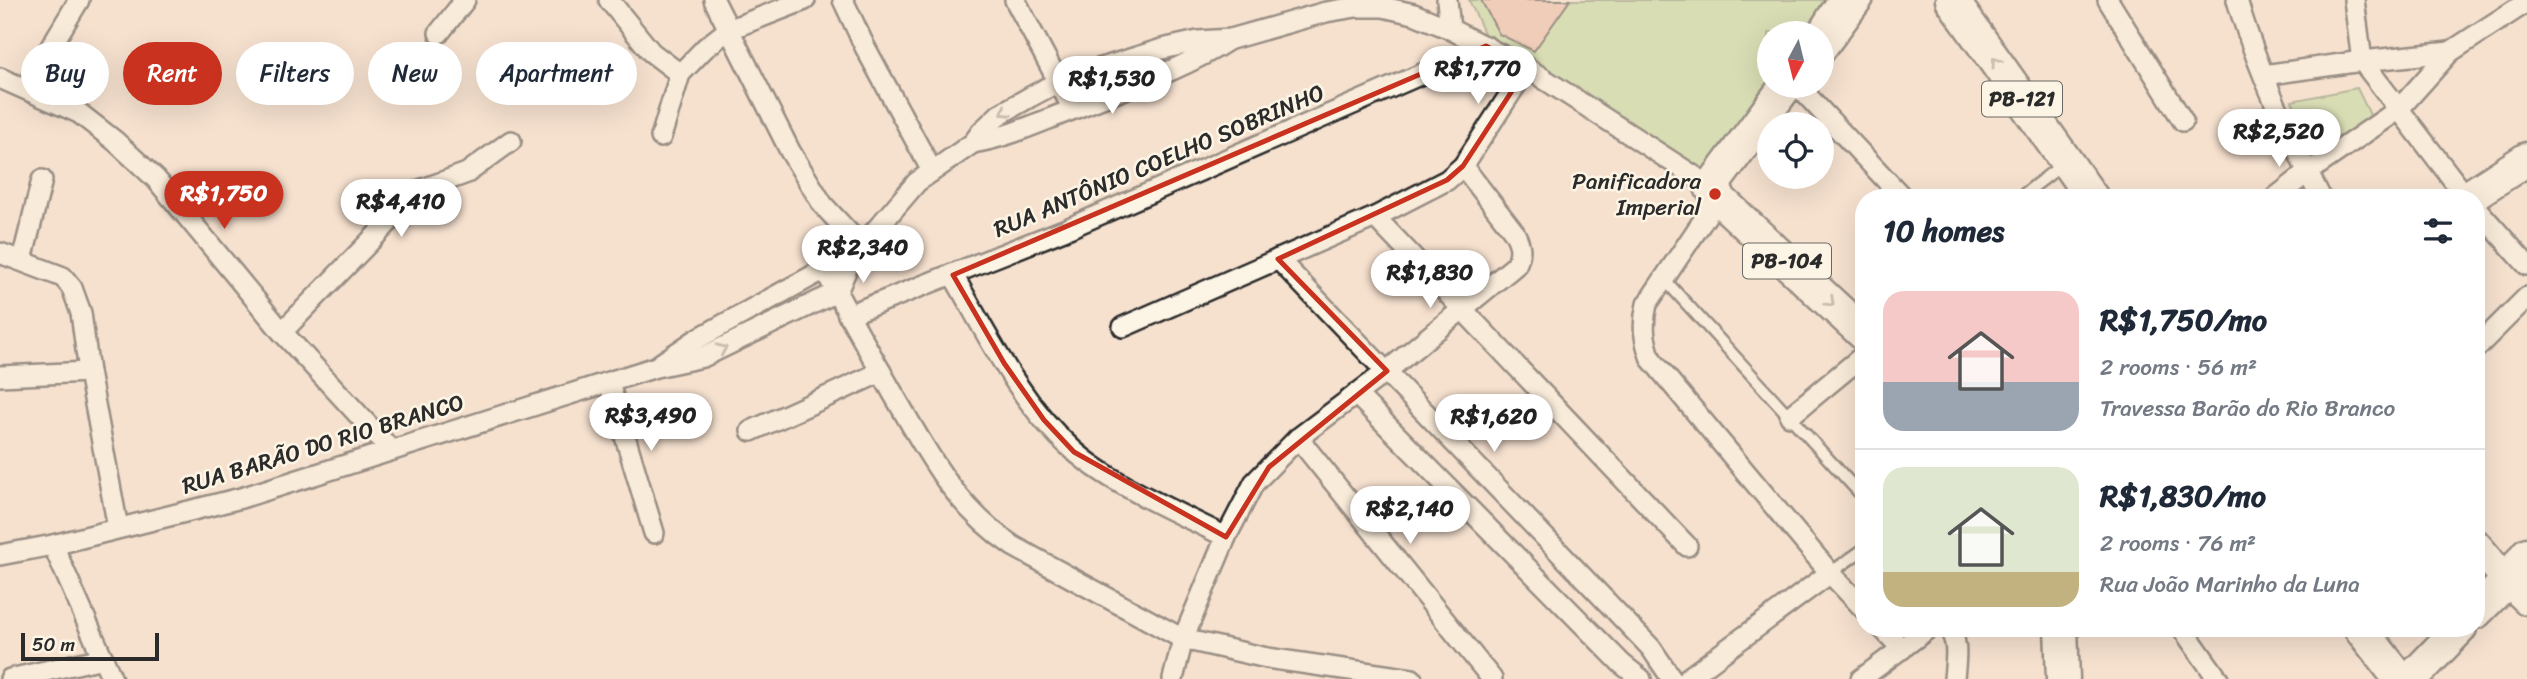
<!DOCTYPE html>
<html lang="en">
<head>
<meta charset="utf-8">
<style>
  :root { --surface:#fff; --page:#f2f2f3; --text:#1f2937; --muted:#747a83; --line:#e0e1e3; --accent:#c8321e }
  body { margin:0; font-family:Sriracha,sans-serif; background:var(--page); color:var(--text); height:100vh; display:flex; flex-direction:column; font-size:26px; white-space:nowrap }
  * { box-sizing:border-box; margin:0 }
  p { font-size:23px; color:var(--muted) }
  .icon { flex:none; width:38px; height:38px; fill:none; stroke:currentColor; stroke-width:2; stroke-linecap:round; stroke-linejoin:round }
  .map { position:relative; flex:1; overflow:hidden }
  .side { position:absolute; left:1855px; top:189px; width:630px; height:448px; display:flex; flex-direction:column; background:var(--surface); border-radius:28px; box-shadow:0 7px 28px #0002 }
  .side>* { flex:none }
  .hud { position:absolute; left:21px; top:42px; width:665px; height:63px; display:flex; gap:14px }
  .needle { width:46px; rotate:187deg }
  .fabs { position:absolute; left:1757px; top:21px; display:grid; gap:14px }
  .fabs a { display:grid; place-items:center; width:77px; height:77px; border-radius:50%; background:var(--surface); box-shadow:0 7px 28px #0002; font-size:35px }
  .scale { position:absolute; left:21px; bottom:18px; width:138px; box-sizing:border-box; padding-left:7px; border:4px solid #2b2b2b; border-top:0; font-size:19px; line-height:24px; white-space:nowrap; color:#2b2b2b; -webkit-text-stroke:5px #fcf5e5; paint-order:stroke }
  .price { position:absolute; translate:-50% -60px; padding:0 16px; border-radius:24px; background:#fff; color:#222; font-size:23px; line-height:46px; filter:drop-shadow(0 2px 4px #0008) }
  .price::after { content:''; position:absolute; left:50%; top:42px; width:21px; height:16px; margin-left:-10px; background:inherit; clip-path:polygon(0 0,100% 0,50% 100%) }
  .price.on { background:var(--accent); color:#fff }
  ul { padding:0; list-style:none }
  li { display:flex; align-items:center; gap:21px; height:175px; padding:0 28px }
  li+li { border-top:2px solid var(--line) }
  li span { display:grid; place-items:center; flex:none; width:196px; height:140px; border-radius:21px; color:#555 }
  li>.icon { margin-inline-start:auto }
  span .icon { width:84px; height:84px; fill:#fffc; stroke-width:1 }
  li b { font-size:30px }
  h2 { display:flex; justify-content:space-between; align-items:center; height:84px; padding:0 28px; font-size:30px }
  .pill { padding:0 24px; border-radius:32px; background:var(--surface); box-shadow:0 7px 28px #0002; font-size:24px; line-height:63px }
  .pill.on { background:var(--accent); color:#fff }
  .map>svg:first-child { display:block }
  .green { fill:#b5d893; stroke:#70825f; stroke-width:2 }
  .building { fill:#e9b39d; stroke:#2b2b2b; stroke-width:2 }
  .lines { fill:none; stroke-linecap:round; stroke-linejoin:round }
  .lane-casing { stroke:#2b2b2b; stroke-width:15 }
  .street-casing { stroke:#2b2b2b; stroke-width:24 }
  .secondary-casing { stroke:#2b2b2b; stroke-width:33 }
  .primary-casing { stroke:#2b2b2b; stroke-width:37 }
  .lane { stroke:#fcf5e5; stroke-width:10 }
  .street { stroke:#fcf5e5; stroke-width:19 }
  .secondary { stroke:#fcf5e5; stroke-width:28 }
  .primary { stroke:#fcf5e5; stroke-width:32 }
  .oneway { stroke:#949088 }
  .marked { fill:none; stroke:#c8321e; stroke-width:5; stroke-linejoin:round }
  .poi-dot { fill:#c8321e; stroke:#fcf5e5; stroke-width:2.5 }
  .labels { text-anchor:middle; dominant-baseline:central; stroke-width:5; stroke-linejoin:round; paint-order:stroke }
  .shield { fill:#fcf5e5; stroke:#6a6863; stroke-width:2 }
  .shield-label { font-size:21px; font-weight:bold; fill:#2b2b2b }
  .street-label { font-size:23px; fill:#2b2b2b; stroke:#fcf5e5 }
  .poi-label { font-size:23px; fill:#2b2b2b; stroke:#fcf5e5; text-anchor:end }
</style>
</head>
<body>
<div class="map">
<svg width="2527" height="679" viewBox="0 0 2527 679">
  <rect width="100%" height="100%" fill="#f6e1cf"/>
  <filter id="ink" filterUnits="userSpaceOnUse"><feTurbulence type="fractalNoise" baseFrequency=".0143" numOctaves="2"/><feDisplacementMap in="SourceGraphic" scale="14" xChannelSelector="R" yChannelSelector="G"/><feConvolveMatrix kernelMatrix="1 2 1 2 8 2 1 2 1" color-interpolation-filters="sRGB"/></filter>
  <g filter="url(#ink)">
    <g class="green">
      <polygon points="1469,0 1839,0 1812,33 1769,33 1769,86 1711,173 1682,167 1490,46"/>
      <polygon points="2357,88 2372,119 2315,156 2292,101"/>
    </g>
    <polygon class="building" points="1481,0 1570,0 1534,51 1499,34"/>
    <g class="lines">
      <defs>
        <g id="lane">
          <polyline points="2019,198 2063,164"/>
          <polyline points="1664,279 1864,498"/>
          <polyline points="1830,573 1864,549"/>
        </g>
        <g id="street">
          <polyline points="609,0 651,52 680,74"/>
          <polyline points="714,0 790,151 823,205 862,247"/>
          <polyline points="843,0 865,47 932,171"/>
          <polyline points="1015,0 1073,109"/>
          <polyline points="1447,0 1450,29"/>
          <polyline points="2108,0 2183,121"/>
          <path d="M2237 0C2257 69 2288 135 2321 198"/>
          <polyline points="2354,0 2362,61 2467,198"/>
          <polyline points="439,33 465,0"/>
          <polyline points="1822,56 1863,0"/>
          <polyline points="2264,75 2362,61 2450,52"/>
          <polyline points="0,78 79,113 115,141 156,179 282,332 391,450"/>
          <polyline points="1799,87 1903,198"/>
          <polyline points="26,88 79,0"/>
          <polyline points="661,137 680,74 705,48 728,30 805,0"/>
          <path d="M973 143C1009 137 1040 122 1074 109 1128 87 1181 71 1230 39"/>
          <path d="M1723 191 1647 304C1642 325 1644 340 1651 359L1830 573 1864 609"/>
          <polyline points="2275,198 2308,172 2398,110 2450,52 2527,2"/>
          <polyline points="2476,208 2527,265"/>
          <polyline points="1375,217 1687,546"/>
          <polyline points="0,253 63,277 72,288 81,313 89,372 118,528"/>
          <polyline points="1278,259 1651,648 1672,679"/>
          <polyline points="22,260 42,180"/>
          <path d="M824 268C846 311 870 353 894 395 929 455 954 506 1013 546L1183 639 1267 658 1412 679"/>
          <path d="M953 275C988 336 1020 403 1073 450 1112 485 1179 513 1226 537"/>
          <polyline points="848,315 1069,228 1486,46"/>
          <polyline points="1123,327 1375,217 1447,180 1463,166 1527,68"/>
          <polyline points="282,332 420,190 467,173 511,141"/>
          <polyline points="2476,348 2527,297"/>
          <polyline points="660,364 697,339 834,264"/>
          <polyline points="0,376 89,372"/>
          <polyline points="609,383 654,533"/>
          <polyline points="1356,394 1622,664 1641,679"/>
          <polyline points="1790,416 1864,355"/>
          <polyline points="751,431 881,372"/>
          <polyline points="1298,438 1492,679"/>
          <polyline points="53,545 112,679"/>
          <polyline points="0,555 53,545 241,498 656,367 703,357 837,292 851,259 917,182 973,143 981,132 1000,114 1030,97 1060,81 1162,49 1198,41 1231,39 1326,12 1356,7 1383,7 1414,14 1450,29 1527,68 1711,187"/>
          <polyline points="1882,628 1902,649"/>
          <path d="M1948 628C1960 642 1955 662 1954 679"/>
          <polyline points="2182,628 2218,679"/>
          <polyline points="10,679 103,658"/>
          <path d="M1173 679 1183 639 1226 537 1254 483 1298 438 1387 371 1516 265C1522 252 1521 245 1514 232L1463 166"/>
          <polyline points="1687,679 1830,573"/>
          <polyline points="1861,679 1929,628"/>
        </g>
        <polyline id="secondary" points="2476,544 2507,581 2527,600"/>
        <g id="primary">
          <polyline points="1952,0 2092,198"/>
          <polyline points="1822,36 1845,0"/>
          <polyline points="1786,86 1711,187 1717,197 1864,334"/>
          <polyline points="2467,198 2527,159"/>
          <polyline points="2476,612 2507,581 2527,554"/>
          <polyline points="2061,628 2063,679"/>
          <polyline points="2360,628 2400,679"/>
          <polyline points="2411,679 2460,628"/>
        </g>
      </defs>
      <use href="#lane" class="lane-casing"/>
      <use href="#street" class="street-casing"/>
      <use href="#secondary" class="secondary-casing"/>
      <use href="#primary" class="primary-casing"/>
      <use href="#lane" class="lane"/>
      <use href="#street" class="street"/>
      <use href="#secondary" class="secondary"/>
      <use href="#primary" class="primary"/>
    </g>
    <defs><path id="oneway-chevron" d="M-2-3.5L2.5 0L-2 3.5" fill="none" stroke-width="1.6" stroke-linecap="round" stroke-linejoin="round" transform="scale(1.75)"/></defs>
    <g class="oneway">
      <use href="#oneway-chevron" transform="translate(1996 62) rotate(-125)"/>
      <use href="#oneway-chevron" transform="translate(1005 112) rotate(147)"/>
      <use href="#oneway-chevron" transform="translate(1830 302) rotate(44)"/>
      <use href="#oneway-chevron" transform="translate(722 349) rotate(-24)"/>
    </g>
  </g>
  <path d="M0 0H2527V679H0ZM1486 46 1527 68 1463 166 1447 180 1278 259 1387 371 1269 467 1226 537 1074 452 1044 420 1004 363 953 275Z" fill="#f6e1cf" fill-opacity=".55" fill-rule="evenodd"/>
  <path class="marked" d="M1486 46 1527 68 1463 166 1447 180 1278 259 1387 371 1269 467 1226 537 1074 452 1044 420 1004 363 953 275Z"/>
  <circle class="poi-dot" cx="1715" cy="194" r="7"/>
  <g class="labels">
    <g class="shield">
      <rect x="1982" y="81.5" width="80" height="35" rx="5"/>
      <rect x="1743" y="243.5" width="88" height="35" rx="5"/>
    </g>
    <g class="shield-label">
      <text x="2022" y="99">PB-121</text>
      <text x="1787" y="261">PB-104</text>
    </g>
    <g class="street-label">
      <text transform="translate(1159 161) rotate(-23)">RUA ANTÔNIO COELHO SOBRINHO</text>
      <text transform="translate(323 444) rotate(-17)">RUA BARÃO DO RIO BRANCO</text>
    </g>
    <g class="poi-label">
      <text x="1701" y="181">Panificadora<tspan x="1701" dy="26">Imperial</tspan></text>
    </g>
  </g>
</svg>
<div class="fabs">
<a><svg class="needle" viewBox="-14 -14 28 28"><path d="M0-13l5 13h-10z" fill="#e53935"/><path d="M0 13l5-13h-10z" fill="#747a83"/></svg></a>
<a><svg class="icon" aria-label="locate" viewBox="0 0 24 24"><circle cx="12" cy="12" r="6"/><path d="M12 2v4M12 18v4M2 12h4M18 12h4"/></svg></a>
</div>
<div class="scale">50 m</div>
<b class="price" style="left:1478px;top:106px">R$1,770</b>
<b class="price" style="left:1112px;top:116px">R$1,530</b>
<b class="price" style="left:2279px;top:169px">R$2,520</b>
<b class="price on" style="left:224px;top:231px">R$1,750</b>
<b class="price" style="left:401px;top:239px">R$4,410</b>
<b class="price" style="left:863px;top:285px">R$2,340</b>
<b class="price" style="left:1430px;top:310px">R$1,830</b>
<b class="price" style="left:651px;top:453px">R$3,490</b>
<b class="price" style="left:1494px;top:454px">R$1,620</b>
<b class="price" style="left:1410px;top:546px">R$2,140</b>
<div class="hud">
<a class="pill">Buy</a>
<a class="pill on">Rent</a>
<a class="pill">Filters</a>
<a class="pill">New</a>
<a class="pill">Apartment</a>
</div>
<section class="side">
<h2>10 homes<svg class="icon" aria-label="filters" viewBox="0 0 24 24"><path d="M4 7h16M4 17h16"/><circle cx="9" cy="7" r="2"/><circle cx="15" cy="17" r="2"/></svg></h2>
<ul>
<li><span style="background:linear-gradient(#f6c9c9 65%,#9aa5b1 0)"><svg class="icon" aria-label="home" viewBox="0 0 24 24"><path d="M3 11l9-7 9 7M6 9v11h12V9"/></svg></span><div><b>R$1,750/mo</b><p>2 rooms · 56 m²</p><p>Travessa Barão do Rio Branco</p></div></li>
<li><span style="background:linear-gradient(#dfe7d0 75%,#c2b280 0)"><svg class="icon" aria-label="home" viewBox="0 0 24 24"><path d="M3 11l9-7 9 7M6 9v11h12V9"/></svg></span><div><b>R$1,830/mo</b><p>2 rooms · 76 m²</p><p>Rua João Marinho da Luna</p></div></li>
</ul>
</section>
</div>
</body>
</html>
